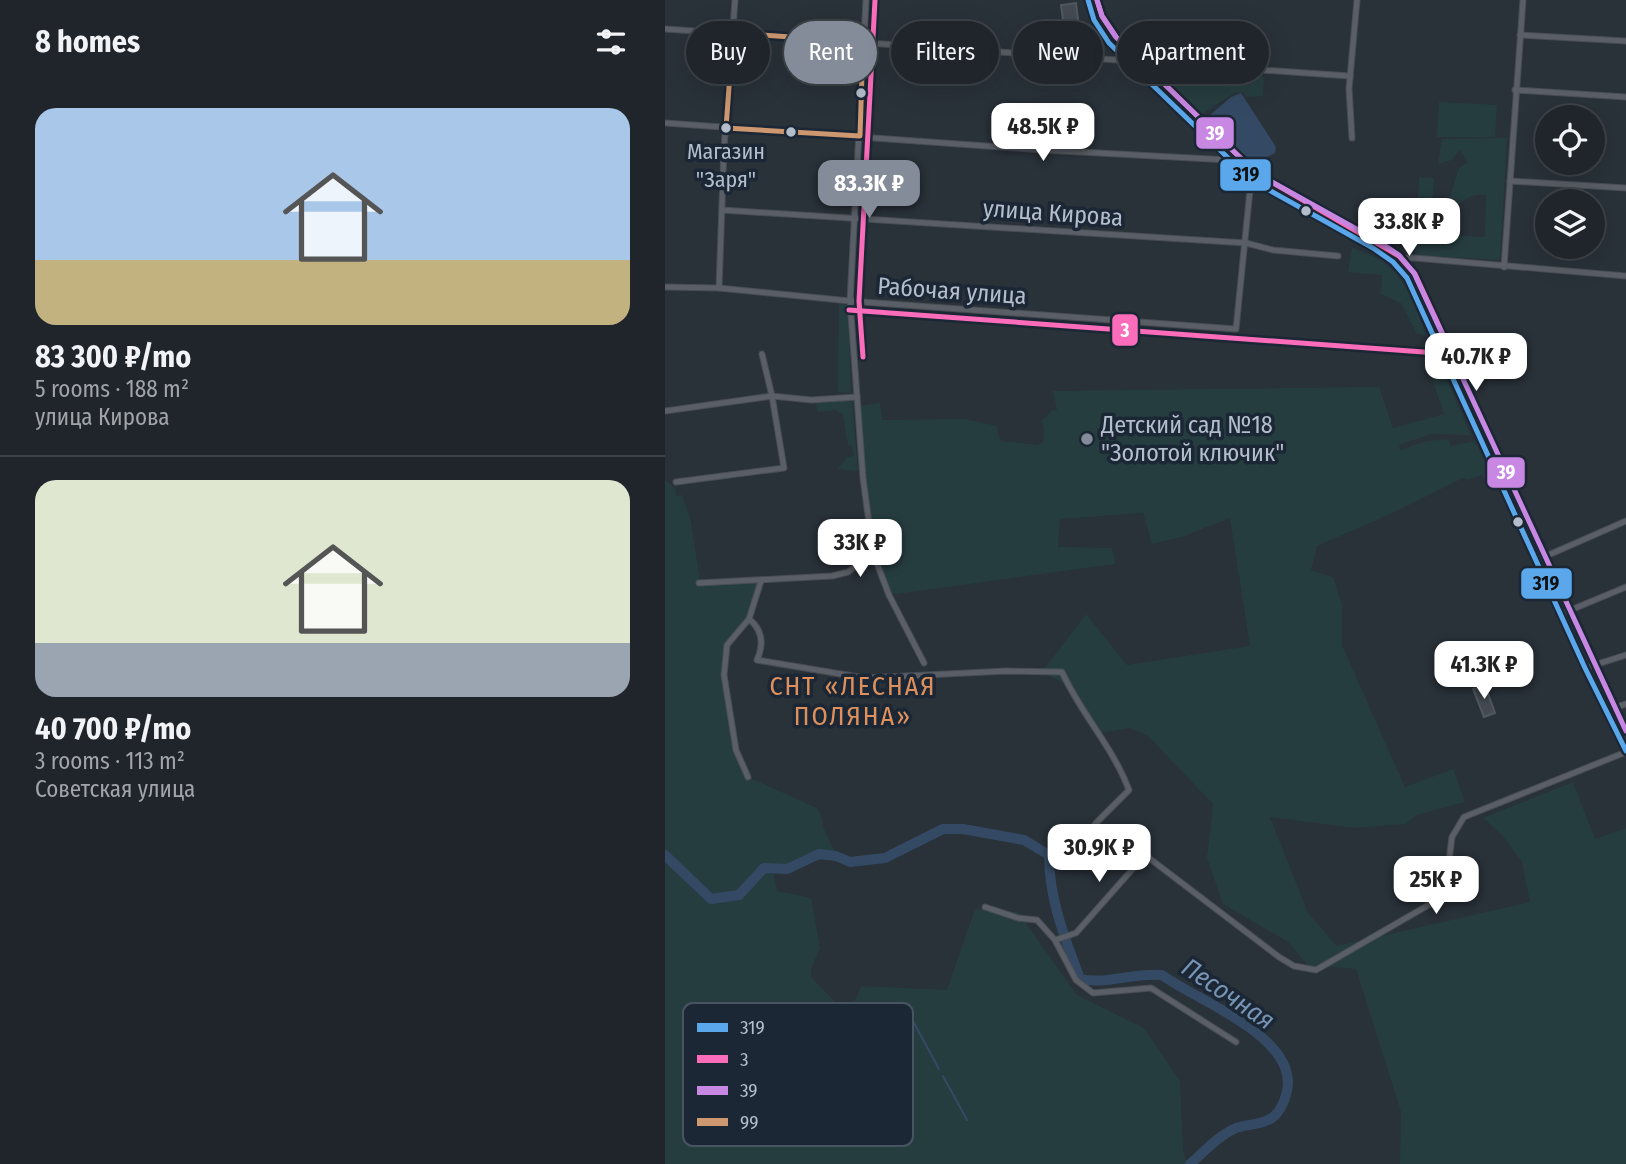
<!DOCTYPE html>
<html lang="en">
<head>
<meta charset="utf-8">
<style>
  :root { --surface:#1f252b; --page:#2c3137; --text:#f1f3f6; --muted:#a1a5a9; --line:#3c4247; --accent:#838c98 }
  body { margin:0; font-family:"Fira Sans Condensed",sans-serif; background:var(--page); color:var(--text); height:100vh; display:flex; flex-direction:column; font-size:26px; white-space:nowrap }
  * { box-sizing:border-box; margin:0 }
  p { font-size:23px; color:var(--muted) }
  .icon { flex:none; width:38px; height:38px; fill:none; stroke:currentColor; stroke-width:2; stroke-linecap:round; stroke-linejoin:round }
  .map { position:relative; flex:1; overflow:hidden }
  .sheet { display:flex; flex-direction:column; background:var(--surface); width:665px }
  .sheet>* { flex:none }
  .banner { position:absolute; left:21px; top:21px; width:665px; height:63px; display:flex; gap:14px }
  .fabs { position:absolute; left:870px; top:105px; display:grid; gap:14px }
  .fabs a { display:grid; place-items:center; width:70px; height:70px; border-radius:50%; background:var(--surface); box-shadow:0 7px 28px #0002,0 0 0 2px var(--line); font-size:35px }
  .price { position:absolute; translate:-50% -60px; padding:0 16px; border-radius:14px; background:#fff; color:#222; font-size:23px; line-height:46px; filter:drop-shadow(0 2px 4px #0008) }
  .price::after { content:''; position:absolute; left:50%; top:42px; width:21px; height:16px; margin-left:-10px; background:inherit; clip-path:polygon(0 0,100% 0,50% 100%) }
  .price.on { background:var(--accent); color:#fff }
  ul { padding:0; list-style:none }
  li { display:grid; align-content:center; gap:14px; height:371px; padding:0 35px }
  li+li { border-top:2px solid var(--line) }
  li span { display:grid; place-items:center; height:217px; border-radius:21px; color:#555 }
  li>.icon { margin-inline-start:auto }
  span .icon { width:126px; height:126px; fill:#fffc; stroke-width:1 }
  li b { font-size:30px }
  h2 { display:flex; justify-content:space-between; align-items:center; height:84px; padding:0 35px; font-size:30px }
  .pill { padding:0 24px; border-radius:32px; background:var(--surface); box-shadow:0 7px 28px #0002,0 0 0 2px var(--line); font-size:24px; line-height:63px }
  .pill.on { background:var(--accent); color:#fff }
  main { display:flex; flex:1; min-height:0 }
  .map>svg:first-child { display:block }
  .green { fill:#263d40 }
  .water { fill:#344a64 }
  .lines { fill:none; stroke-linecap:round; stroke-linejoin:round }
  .stream { stroke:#344a64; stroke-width:2 }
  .river { stroke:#344a64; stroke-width:10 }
  .building { fill:#434a51; stroke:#515861; stroke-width:2 }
  .minor-casing { stroke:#484d54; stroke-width:7 }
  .secondary-casing { stroke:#484d54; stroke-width:10 }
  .minor { stroke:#5a5f67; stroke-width:5 }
  .secondary { stroke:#5e636c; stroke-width:8 }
  .bus-1-casing { stroke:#1c2735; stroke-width:10 }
  .bus-2-casing { stroke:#1c2735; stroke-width:10 }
  .bus-3-casing { stroke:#1c2735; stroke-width:10 }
  .bus-4-casing { stroke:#1c2735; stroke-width:10 }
  .bus-1 { stroke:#5aa8eb; stroke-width:5 }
  .bus-2 { stroke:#fb6dba; stroke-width:5 }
  .bus-3 { stroke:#c787e3; stroke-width:5 }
  .bus-4 { stroke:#cd976f; stroke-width:5 }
  .bus-dot { fill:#b3bdcb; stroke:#1c2735; stroke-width:2.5 }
  .poi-dot { fill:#838c98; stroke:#1c2735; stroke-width:2.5 }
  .labels { text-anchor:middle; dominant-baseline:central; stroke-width:7; stroke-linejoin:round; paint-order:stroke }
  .bus-label { font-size:22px; fill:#b3bdcb; stroke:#1c2735 }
  .street-label { font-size:24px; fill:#b3bdcb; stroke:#1c2735 }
  .poi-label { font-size:24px; fill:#b3bdcb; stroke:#1c2735; text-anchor:start }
  .neighbourhood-label { font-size:26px; letter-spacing:2px; fill:#dd905c; stroke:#1c2735 }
  .water-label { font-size:26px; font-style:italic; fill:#7894b4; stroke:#1c2735 }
  .key { fill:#1c2735; stroke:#495462; stroke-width:2 }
  .key-label { font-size:19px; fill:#b3bdcb }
  .line-badge { stroke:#1c2735; stroke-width:2.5 }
  .badge-label { font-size:19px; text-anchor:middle; font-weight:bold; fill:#fff }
  .pale-badge-label { font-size:19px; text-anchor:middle; font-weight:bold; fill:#111 }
</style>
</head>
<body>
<main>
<section class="sheet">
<h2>8 homes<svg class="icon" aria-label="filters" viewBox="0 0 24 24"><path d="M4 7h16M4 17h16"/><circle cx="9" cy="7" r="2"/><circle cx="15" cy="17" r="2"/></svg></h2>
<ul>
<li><span style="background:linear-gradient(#a9c7e8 70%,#c2b280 0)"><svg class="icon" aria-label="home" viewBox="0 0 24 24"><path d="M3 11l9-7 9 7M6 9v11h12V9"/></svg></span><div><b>83 300 ₽/mo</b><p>5 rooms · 188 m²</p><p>улица Кирова</p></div></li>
<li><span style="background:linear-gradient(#dfe7d0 75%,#9aa5b1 0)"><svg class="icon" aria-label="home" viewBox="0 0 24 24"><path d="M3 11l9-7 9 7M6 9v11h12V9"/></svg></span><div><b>40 700 ₽/mo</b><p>3 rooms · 113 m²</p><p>Советская улица</p></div></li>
</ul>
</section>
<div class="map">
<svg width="961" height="1164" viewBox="0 0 961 1164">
  <rect width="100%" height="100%" fill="#293139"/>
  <g class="green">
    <polygon points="480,63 593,70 599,80 598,96 582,97 577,92 568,94 534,116"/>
    <polygon points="774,102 832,105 830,137 772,137"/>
    <path d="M842 138 835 260 750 255 754 177 769 178 765 234 820 237 821 195C808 194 800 198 791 207L785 196 794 168 802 163 795 149 787 160 773 164 777 139Z"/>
    <path d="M687 248C736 262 744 291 761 335L752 334 736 303 716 294 717 275 683 272Z"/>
    <polygon points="174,304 183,305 186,393 173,392"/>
    <polygon points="756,346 767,347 806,435 766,434 734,445 736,450 761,441 784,439 785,446 810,441 831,485 822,488 817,475 802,480 798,478 732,511 652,546 646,570 668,577 677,604 677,645 740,787 788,769 800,802 752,815 740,824 689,828 605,817 643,913 672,946 865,902 857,862 836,834 818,818 908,782 930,839 961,828 961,1164 735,1164 736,1112 691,969 658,966 646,969 623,942 558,904 542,858 548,804 483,736 465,728 436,733 422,722 399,683 377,672 421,614 462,665 585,646 565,518 517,537 487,544 478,513 395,519 393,547 447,548 450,564 224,595 208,553 192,406 215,403 217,420 301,419 332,426 333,435 337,441 372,445 378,442 379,427 376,422 386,411 392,410 388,391 714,387 728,428 779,414"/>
    <polygon points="187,399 193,471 173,469 182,457 189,456 187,446 183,445 178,415 171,410 152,412 151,403"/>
    <path d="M0 480 10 488 11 496 17 495 26 522 35 581 96 579 84 619 62 645 59 676 71 749 83 777 152 808C158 816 156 821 159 829 163 838 168 846 171 856L154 854 109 874 112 891 146 898 155 948 147 966 146 977 172 1004 190 1001 196 986 282 990 310 909 353 912 412 995 479 1028 515 1081 518 1151 522 1164H0Z"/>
  </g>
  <polygon class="water" points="576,93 611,147 610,153 587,165 544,121 545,115 566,97"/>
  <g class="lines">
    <g class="stream">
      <polyline points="243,1012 274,1069"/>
      <polyline points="278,1076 302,1120"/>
    </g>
    <path class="river" d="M0 855 46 899 74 895 99 868 122 869 154 854 171 856 185 862 220 858 278 829H298L359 840 384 855C384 900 400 938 415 979 441 985 470 972 497 975 532 1001 634 1037 622 1091 620 1100 615 1112 607 1118 596 1125 583 1124 571 1128 553 1136 540 1151 525 1164"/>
  </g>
  <g class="building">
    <polygon points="411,3 414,27 404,28 404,26 399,27 396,5"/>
    <polygon points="820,685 830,713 819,717 808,689"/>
  </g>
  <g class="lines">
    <defs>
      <g id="minor">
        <polyline points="201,0 185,301 198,478 208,553 224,595 259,663"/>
        <polyline points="0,29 685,76"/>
        <polyline points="855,35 961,41"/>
        <polyline points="850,90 961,97"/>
        <polyline points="0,123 378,150 564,160"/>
        <polyline points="687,138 684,89 692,0"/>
        <polyline points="845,181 961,188"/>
        <polyline points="57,210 581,243 608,250 673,256"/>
        <polyline points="728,262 732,258 750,258 961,276"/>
        <polyline points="839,267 858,0"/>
        <polyline points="0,287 54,288 185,301 571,329 586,180"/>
        <polyline points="54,288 59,148 70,0"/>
        <polyline points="0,411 107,396 146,400 192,397"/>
        <polyline points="11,482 119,468 107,396 97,354"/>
        <polyline points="872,560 961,521"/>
        <polyline points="34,583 167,576 183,572 208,553"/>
        <polyline points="896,614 961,587"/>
        <path d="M84 619C98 630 99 644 92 660L200 678 341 671 397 672C416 714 448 747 464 790L431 823 420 839"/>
        <polyline points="920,668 961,655"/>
        <polyline points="941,710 961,704"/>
        <polyline points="83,777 71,750 59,675 62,645 84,619 96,581"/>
        <polyline points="320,907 353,918 372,920 390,940 411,980 428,993 486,988 571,1042"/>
        <polyline points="390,940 411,933 480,855 614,957 629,966 651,970 767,903 782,877 787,837 799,817 961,752"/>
      </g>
      <polyline id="secondary" points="423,0 429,20 444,43 586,180 708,248 728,262 742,278 920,668 961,751"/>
    </defs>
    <use href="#minor" class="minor-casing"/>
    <use href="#secondary" class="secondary-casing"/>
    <use href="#minor" class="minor"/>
    <use href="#secondary" class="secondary"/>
    <defs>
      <polyline id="bus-1" points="423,0 429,20 444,43 586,180 708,248 728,262 742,278 920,668 961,751"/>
      <g id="bus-2">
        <polyline points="184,310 772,353 780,349 781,341 750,274 734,256 591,173 451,37 437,16 432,0"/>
        <polyline points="198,357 194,301 210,0"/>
      </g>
      <polyline id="bus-3" points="432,0 437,16 451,37 591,173 713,241 734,255 749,273 961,731"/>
      <polygon id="bus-4" points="68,33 198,42 195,136 61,128"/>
    </defs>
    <use href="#bus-1" class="bus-1-casing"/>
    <use href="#bus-2" class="bus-2-casing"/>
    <use href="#bus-3" class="bus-3-casing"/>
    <use href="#bus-4" class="bus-4-casing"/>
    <use href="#bus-1" class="bus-1"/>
    <use href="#bus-2" class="bus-2"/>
    <use href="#bus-3" class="bus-3"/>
    <use href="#bus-4" class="bus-4"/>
  </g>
  <g class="bus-dot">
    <circle cx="196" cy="93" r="6"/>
    <circle cx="61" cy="128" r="6"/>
    <circle cx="126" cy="132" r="6"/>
    <circle cx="641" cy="211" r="6"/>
    <circle cx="853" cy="522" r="6"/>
  </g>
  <circle class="poi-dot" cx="422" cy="439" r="7"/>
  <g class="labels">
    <g class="bus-label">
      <text x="61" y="151">Магазин<tspan x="61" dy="28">"Заря"</tspan></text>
    </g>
    <g class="street-label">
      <text transform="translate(388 213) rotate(4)">улица Кирова</text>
      <text transform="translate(287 291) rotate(4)">Рабочая улица</text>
    </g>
    <g class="poi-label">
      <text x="436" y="425">Детский сад №18<tspan x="436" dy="28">"Золотой ключик"</tspan></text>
    </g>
    <g class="neighbourhood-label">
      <text x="188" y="686">СНТ «ЛЕСНАЯ<tspan x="188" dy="30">ПОЛЯНА»</tspan></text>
    </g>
    <g class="water-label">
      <text transform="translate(563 994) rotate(34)">Песочная</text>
    </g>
  </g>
  <rect x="18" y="1003" width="230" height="143" rx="10" class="key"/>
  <rect x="32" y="1023" width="31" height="9" fill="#5aa8eb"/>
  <rect x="32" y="1055" width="31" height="8" fill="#fb6dba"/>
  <rect x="32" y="1086" width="31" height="9" fill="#c787e3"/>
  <rect x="32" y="1118" width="31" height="8" fill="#cd976f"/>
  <g class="key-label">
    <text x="75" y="1034">319</text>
    <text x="75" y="1066">3</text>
    <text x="75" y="1097">39</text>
    <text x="75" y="1129">99</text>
  </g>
  <g class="line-badge">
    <rect x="530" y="116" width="40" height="34" rx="7" fill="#c787e3"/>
    <rect x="554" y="158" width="53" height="34" rx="7" fill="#5aa8eb"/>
    <rect x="446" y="313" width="28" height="34" rx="7" fill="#fb6dba"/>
    <rect x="821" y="456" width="40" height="33" rx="7" fill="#c787e3"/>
    <rect x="855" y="567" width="53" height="33" rx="7" fill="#5aa8eb"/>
  </g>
  <g class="badge-label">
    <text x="550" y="140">39</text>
    <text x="460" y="337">3</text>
    <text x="841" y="479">39</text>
  </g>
  <g class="pale-badge-label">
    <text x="581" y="181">319</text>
    <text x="881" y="590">319</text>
  </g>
</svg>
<div class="fabs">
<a><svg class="icon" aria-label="locate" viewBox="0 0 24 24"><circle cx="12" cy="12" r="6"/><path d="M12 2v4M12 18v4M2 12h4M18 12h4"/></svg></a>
<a><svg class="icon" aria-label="layers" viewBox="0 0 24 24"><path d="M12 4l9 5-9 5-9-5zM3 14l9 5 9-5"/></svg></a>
</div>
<b class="price" style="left:378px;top:163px">48.5K ₽</b>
<b class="price on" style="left:204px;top:220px">83.3K ₽</b>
<b class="price" style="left:744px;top:258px">33.8K ₽</b>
<b class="price" style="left:811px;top:393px">40.7K ₽</b>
<b class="price" style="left:195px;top:579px">33K ₽</b>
<b class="price" style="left:819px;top:701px">41.3K ₽</b>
<b class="price" style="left:434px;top:884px">30.9K ₽</b>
<b class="price" style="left:771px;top:916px">25K ₽</b>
<div class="banner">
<a class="pill">Buy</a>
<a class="pill on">Rent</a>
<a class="pill">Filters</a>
<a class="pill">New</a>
<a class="pill">Apartment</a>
</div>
</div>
</main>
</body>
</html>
